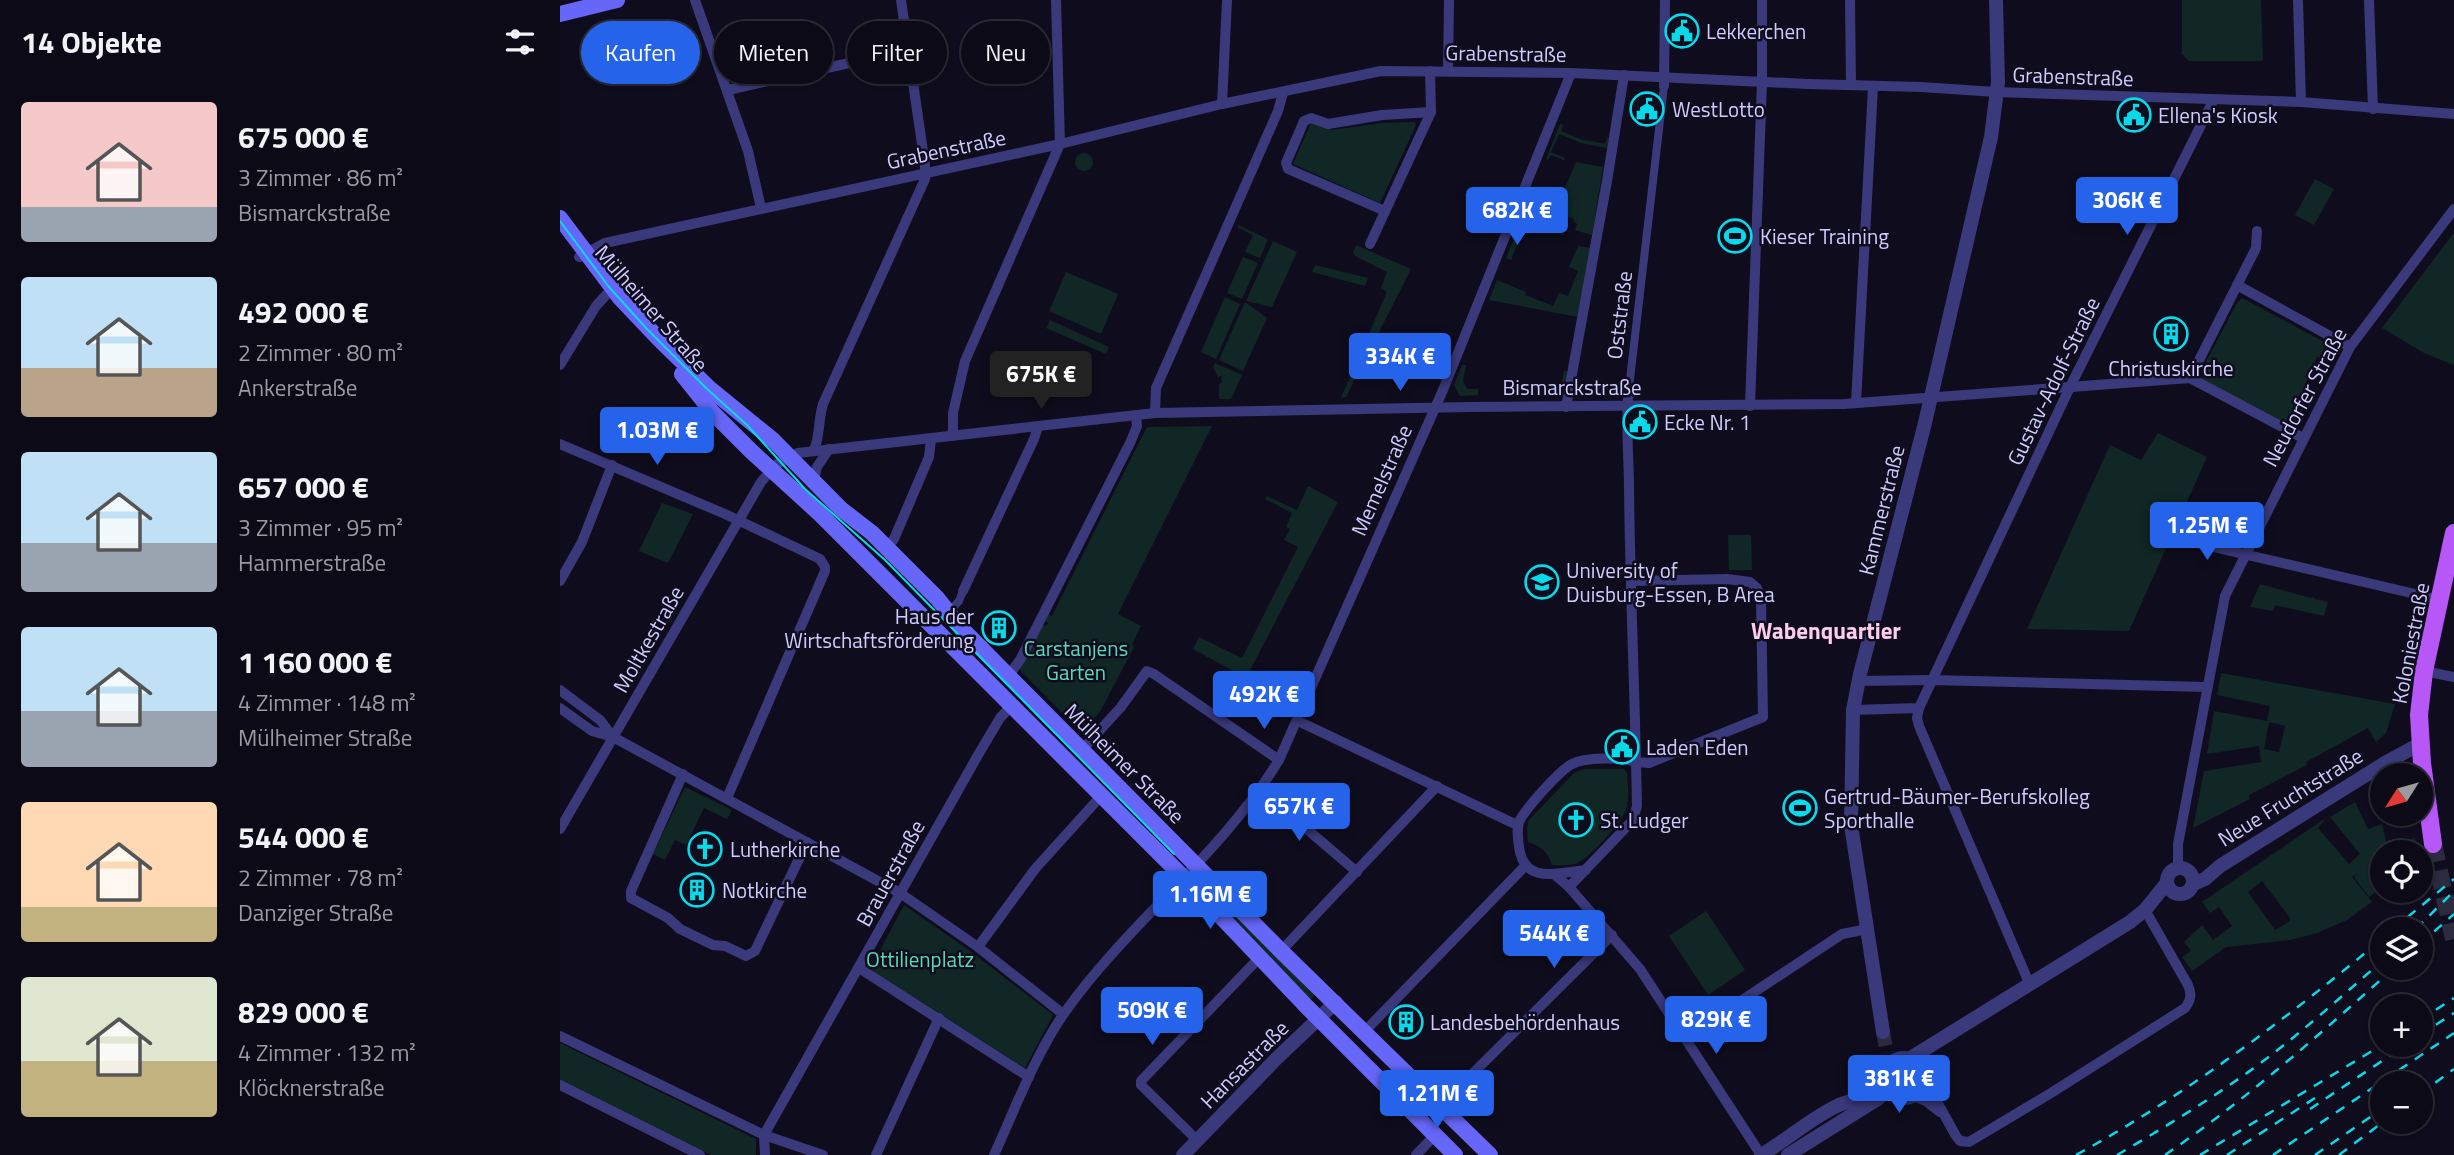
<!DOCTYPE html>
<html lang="de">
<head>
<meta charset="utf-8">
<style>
  :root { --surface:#0b0a16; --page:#14131f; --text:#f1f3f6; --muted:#9a9aa1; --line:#2b2b35; --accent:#2563eb }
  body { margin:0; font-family:"Titillium Web",sans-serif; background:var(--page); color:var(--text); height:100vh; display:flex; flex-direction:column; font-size:26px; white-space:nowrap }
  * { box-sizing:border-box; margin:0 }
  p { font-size:23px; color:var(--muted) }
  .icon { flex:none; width:38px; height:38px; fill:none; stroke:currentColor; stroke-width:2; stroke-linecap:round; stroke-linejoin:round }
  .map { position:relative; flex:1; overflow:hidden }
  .details { display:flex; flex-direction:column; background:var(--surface); width:560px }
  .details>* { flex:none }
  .guide { position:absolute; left:21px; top:21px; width:665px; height:63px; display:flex; gap:14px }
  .needle { width:46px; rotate:233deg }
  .controls { position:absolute; left:1810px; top:763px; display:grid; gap:14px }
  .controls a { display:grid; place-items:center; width:63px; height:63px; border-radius:50%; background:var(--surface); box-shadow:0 2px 5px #0004,0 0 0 2px var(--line); font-size:35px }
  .price { position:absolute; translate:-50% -60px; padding:0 16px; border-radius:7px; background:var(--accent); color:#fff; font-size:23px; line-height:46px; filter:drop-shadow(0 2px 4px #0008) }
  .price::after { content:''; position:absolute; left:50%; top:42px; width:21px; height:16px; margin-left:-10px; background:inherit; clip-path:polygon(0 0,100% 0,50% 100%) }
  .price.selected { background:#222; color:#fff }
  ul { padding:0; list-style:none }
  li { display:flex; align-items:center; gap:21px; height:175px; padding:0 21px }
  li span { display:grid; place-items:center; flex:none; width:196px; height:140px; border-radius:7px; color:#555 }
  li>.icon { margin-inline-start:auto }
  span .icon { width:84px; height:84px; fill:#fffc; stroke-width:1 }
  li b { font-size:30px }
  h2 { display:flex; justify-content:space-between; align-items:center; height:84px; padding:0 21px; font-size:30px }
  .chip { padding:0 24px; border-radius:32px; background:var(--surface); box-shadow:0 2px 5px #0004,0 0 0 2px var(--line); font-size:24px; line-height:63px }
  .chip.selected { background:var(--accent); color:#fff }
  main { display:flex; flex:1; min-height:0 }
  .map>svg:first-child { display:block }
  .green { fill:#102725; fill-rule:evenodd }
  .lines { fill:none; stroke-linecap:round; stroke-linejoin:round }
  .tertiary-tunnel { stroke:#2c2a3f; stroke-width:14; stroke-dasharray:14 7; stroke-linecap:butt }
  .primary-tunnel { stroke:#2c2a3f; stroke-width:18; stroke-dasharray:18 9; stroke-linecap:butt }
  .pedestrian { stroke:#3a397b; stroke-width:8 }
  .minor { stroke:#3a397b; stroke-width:10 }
  .tertiary { stroke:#3a397b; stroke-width:14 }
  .secondary { stroke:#6667f9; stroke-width:16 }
  .primary { stroke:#b757f8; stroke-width:18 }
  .tram { stroke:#09daea; stroke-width:2 }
  .rail { stroke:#09daea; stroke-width:2.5; stroke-dasharray:10 9; stroke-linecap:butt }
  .labels { text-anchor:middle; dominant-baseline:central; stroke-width:5; stroke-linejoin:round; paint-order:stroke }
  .poi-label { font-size:21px; fill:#cfcbfd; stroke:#0f0d1d; text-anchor:start }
  .street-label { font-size:21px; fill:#cfcbfd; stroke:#0f0d1d }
  .park-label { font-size:21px; fill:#5bd9b6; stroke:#0f0d1d }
  .neighbourhood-label { font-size:23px; font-weight:bold; fill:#fdcded; stroke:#0f0d1d }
</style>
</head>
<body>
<main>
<section class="details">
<h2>14 Objekte<svg class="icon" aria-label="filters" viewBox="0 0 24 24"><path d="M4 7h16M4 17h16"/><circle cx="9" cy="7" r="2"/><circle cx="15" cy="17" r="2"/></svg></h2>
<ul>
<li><span style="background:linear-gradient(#f6c9c9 75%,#9aa5b1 0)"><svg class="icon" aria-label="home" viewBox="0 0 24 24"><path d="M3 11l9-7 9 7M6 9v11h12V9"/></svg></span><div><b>675 000 €</b><p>3 Zimmer · 86 m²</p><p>Bismarckstraße</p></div></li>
<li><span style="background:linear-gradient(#bfe0f5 65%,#b9a48a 0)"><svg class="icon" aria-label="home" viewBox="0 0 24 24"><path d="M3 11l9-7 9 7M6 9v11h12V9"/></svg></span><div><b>492 000 €</b><p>2 Zimmer · 80 m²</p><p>Ankerstraße</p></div></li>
<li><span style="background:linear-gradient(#bfe0f5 65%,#9aa5b1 0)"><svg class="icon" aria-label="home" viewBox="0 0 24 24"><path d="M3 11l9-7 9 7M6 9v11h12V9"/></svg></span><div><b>657 000 €</b><p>3 Zimmer · 95 m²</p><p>Hammerstraße</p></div></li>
<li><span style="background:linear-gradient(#bfe0f5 60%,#9aa5b1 0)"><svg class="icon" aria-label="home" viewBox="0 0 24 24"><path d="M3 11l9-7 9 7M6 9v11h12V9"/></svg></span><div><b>1 160 000 €</b><p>4 Zimmer · 148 m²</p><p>Mülheimer Straße</p></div></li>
<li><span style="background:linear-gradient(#ffd9b3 75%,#c2b280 0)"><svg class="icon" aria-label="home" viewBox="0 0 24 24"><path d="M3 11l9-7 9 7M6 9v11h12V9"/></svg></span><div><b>544 000 €</b><p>2 Zimmer · 78 m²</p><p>Danziger Straße</p></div></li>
<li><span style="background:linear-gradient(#dfe7d0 60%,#c2b280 0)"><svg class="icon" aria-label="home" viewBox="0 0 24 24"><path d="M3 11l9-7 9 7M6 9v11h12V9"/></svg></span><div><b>829 000 €</b><p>4 Zimmer · 132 m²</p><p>Klöcknerstraße</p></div></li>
</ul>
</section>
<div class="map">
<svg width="1894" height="1155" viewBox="0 0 1894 1155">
  <rect width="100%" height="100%" fill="#0f0d1d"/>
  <g class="green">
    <polygon points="1622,0 1701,0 1703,61 1629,61 1622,54"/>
    <polygon points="855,122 856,125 820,203 733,164 751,123 772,130 822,123"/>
    <polygon points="1000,124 1003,125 1001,131 1020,139 1045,144 1047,138 1049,138 1047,148 1021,143 999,134 991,152 1005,158 1004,160 991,155 988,160 986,159"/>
    <circle cx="524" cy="162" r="9"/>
    <polygon points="1044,161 1032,235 1015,230 1017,224 1013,221 1014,219 998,212 1000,207 998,205 1016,162 1042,167"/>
    <polygon points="1755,179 1774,189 1754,225 1735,215"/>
    <polygon points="967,206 987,215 986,218 970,212 951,260 946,258"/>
    <polygon points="678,225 708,239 700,258 685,252 693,235 677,227"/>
    <polygon points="1893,234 1894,235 1894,365 1864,353 1822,328"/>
    <polygon points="713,241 737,252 712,307 686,301"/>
    <polygon points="796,245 851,269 786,397 781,398 827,292 821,288 827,272 795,256 793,253"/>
    <polygon points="1018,246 1030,248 1018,317 929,300 937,280 966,292 965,295 993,306 999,293 1008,296 1018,271 1009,267"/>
    <polygon points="683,257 698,263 682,299 667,293"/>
    <polygon points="755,265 808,278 805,286 752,272"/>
    <polygon points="506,272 558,294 541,334 489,311"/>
    <polygon points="665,297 680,304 656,359 641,352"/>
    <polygon points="1681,299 1684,299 1770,345 1764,359 1757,357 1746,382 1751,385 1749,390 1752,392 1736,424 1732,426 1647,382 1643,379 1641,371 1677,303"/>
    <polygon points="685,302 707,318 683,371 659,360"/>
    <polygon points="490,320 549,347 546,354 486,328"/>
    <polygon points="655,363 682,375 671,399 659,399 659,384 662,382 661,376 658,377 653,367"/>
    <polygon points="902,365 906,365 903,381 907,389 918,389 918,395 900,396 894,385"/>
    <polygon points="1004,371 1008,371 1003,394 964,395 964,388 1001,387"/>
    <polygon points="652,426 558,614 581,626 572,644 574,647 541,710 522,733 460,670 459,666 482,625 486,626 488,623 484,619 486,613 492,616 587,427"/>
    <polygon points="1598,433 1647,457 1569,631 1467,629 1550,445 1581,460"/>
    <polygon points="748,486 778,502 686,678 633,649 639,637 682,658 738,547 724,540 730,529 726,527 732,513 705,499 707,496 737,510"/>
    <polygon points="102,503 133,514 108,563 79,551"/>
    <polygon points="1168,535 1191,535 1192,570 1169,570"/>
    <polygon points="1700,584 1751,598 1754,597 1755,599 1768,602 1764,616 1715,605 1713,611 1690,607"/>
    <path d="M1661 673 1835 704 1826 733 1816 742 1808 728 1746 762 1747 765 1689 795 1690 799 1633 828 1644 771 1701 762 1699 746 1647 754 1654 711 1707 721 1710 706 1657 695ZM1709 722 1725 726 1719 752 1704 749Z"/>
    <path d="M1024 769H1064L1067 773C1068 785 1070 800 1065 812 1059 825 1028 860 1015 864 1008 866 999 865 992 865 988 852 981 846 968 842L967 827 969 820 1014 773Z"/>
    <polygon points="125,787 172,810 167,819 144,808 126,845 115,840 105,860 93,854"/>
    <path d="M1795 802 1808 829 1822 824 1827 845 1855 838 1858 852 1827 851 1822 852V887L1809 897 1794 877 1798 873 1792 877 1812 902 1787 920 1757 933 1730 940 1666 947 1632 971 1622 957 1631 951 1624 942 1642 925 1653 940 1672 926 1659 907 1650 913 1642 902 1766 818 1758 828 1789 864 1800 854 1770 817ZM1702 881 1730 918V921L1715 930 1688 892Z"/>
    <polygon points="646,887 758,991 748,1002 642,890"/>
    <polygon points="344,905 413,953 493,1015 465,1068 310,969"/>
    <polygon points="1146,911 1185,970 1148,995 1109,936"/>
    <polygon points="0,1043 196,1139 196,1155 151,1155 0,1081"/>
  </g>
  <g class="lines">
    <polyline class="tertiary-tunnel" points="1323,1032 1327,1053"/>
    <polyline class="primary-tunnel" points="1873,844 1894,939"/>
    <g class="pedestrian">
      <polyline points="1069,388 1104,86"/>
      <polyline points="390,611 399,601 403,591"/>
    </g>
    <g class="minor">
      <polyline points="135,0 188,151 201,208"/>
      <polyline points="1290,0 1291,85"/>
      <polyline points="1738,0 1741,102"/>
      <polyline points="1809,0 1813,109"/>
      <polyline points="888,71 889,0"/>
      <polyline points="1104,86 1105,0"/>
      <polyline points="168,90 348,50"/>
      <polyline points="662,104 667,0"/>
      <polyline points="825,211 728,169 726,163 744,121 751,118 768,124 822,115 871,112"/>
      <polyline points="810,244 871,112 870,71"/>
      <polyline points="19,257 45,243 500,144 662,104 821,71 1011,73 1248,84 1361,87 1436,92 1741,102 1894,114"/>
      <polyline points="1677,285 1790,347"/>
      <polyline points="0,365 36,306 47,294"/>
      <polyline points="1630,378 1696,248 1697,231"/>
      <polyline points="1630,378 1743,438"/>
      <path d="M1069 388C1065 420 1069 456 1069 489 1070 580 1074 671 1076 762L1089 763 1203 717 1201 598 1197 588 1190 582 1167 579 1071 581"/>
      <polyline points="1296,403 1313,87"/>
      <polyline points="1190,406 1202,82 1202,0"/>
      <polyline points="1006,407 1047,181 1064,75"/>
      <polyline points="595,413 596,388 718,111 723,93"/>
      <polyline points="393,436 393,413 405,361 500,144 496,0"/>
      <polyline points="0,444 165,514 260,559 265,567 265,571 167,798"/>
      <path d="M254 450C260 437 258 420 263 404L365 179V165L341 0"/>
      <polyline points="253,484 257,467 269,449"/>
      <polyline points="1615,538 1881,600"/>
      <polyline points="327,548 334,539 369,457 371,439"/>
      <polyline points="0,581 22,542 52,465"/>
      <polyline points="403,591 474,439 478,427"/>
      <polyline points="1864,671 1894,677"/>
      <polyline points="449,675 460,660 571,441 577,426 576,415"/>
      <polyline points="1298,681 1371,680 1646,687"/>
      <polyline points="0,690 40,720 53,737"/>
      <polyline points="0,708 32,731 53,737 340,893 418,947 503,1014"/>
      <polyline points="1359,708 1357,718 1359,726 1470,985"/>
      <polyline points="1293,710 1359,708 1510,387 1653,101"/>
      <polyline points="738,721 957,825"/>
      <polyline points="522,750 561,707 587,671 594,674 719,760"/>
      <polyline points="123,774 71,891 71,898 108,918 120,929 153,945 165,946 186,956 195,951 247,842"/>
      <polyline points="701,790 797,872"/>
      <polyline points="0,829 201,482 217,464 238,453 595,413 910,407 1284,404 1630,378"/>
      <polyline points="1618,868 1618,844 1665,596 1790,347 1894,209"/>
      <polyline points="995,875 1009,887 1080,969 1201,1155"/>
      <path d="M1009 887 1073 820 1077 806 1076 762C1062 757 1025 757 1012 764 1000 770 967 807 960 820 956 828 958 838 959 847 964 886 1000 872 1026 870"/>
      <polyline points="418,947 475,869 541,796"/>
      <polyline points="721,951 877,786"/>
      <polyline points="299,968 469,1077"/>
      <polyline points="805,1031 966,865"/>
      <polyline points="0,1036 204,1135 263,1155"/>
      <polyline points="1125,1038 1282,934 1308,929"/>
      <path d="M1363 1083 1376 1100 1396 1136 1400 1141 1409 1142 1491 1093 1625 1008C1631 1000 1632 994 1628 985L1585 910"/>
      <polyline points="0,1085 140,1155"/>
      <polyline points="1353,1096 1366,1101 1380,1112"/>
      <polyline points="881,1105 1052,935"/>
      <polyline points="637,1140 581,1085 581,1081 700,957"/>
      <polyline points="205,1155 204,1135 418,755 440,718 451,706"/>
      <polyline points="316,1155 379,1018"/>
      <path d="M434 1155C455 1109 476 1053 505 1012 569 922 661 855 719 760L883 390 1011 73"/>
      <polyline points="856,1155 875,1135"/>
    </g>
    <g class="tertiary">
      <circle cx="1620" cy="881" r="13"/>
      <polyline points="1633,884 1645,879 1660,866 1825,763 1860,744"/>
      <polyline points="1323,1032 1291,825 1293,710 1300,674 1365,423 1431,137 1438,82 1436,0"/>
      <circle cx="1344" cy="1078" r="20"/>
      <polyline points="1349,1059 1570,922 1585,910 1606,884"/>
      <polyline points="623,1155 716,1059 776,1002"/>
      <path d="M1201 1155C1227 1140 1251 1118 1277 1106 1294 1098 1316 1097 1324 1078"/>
      <polyline points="1228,1155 1319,1098"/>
    </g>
    <g class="secondary">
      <polyline points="0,14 57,0"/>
      <polyline points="0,218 60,298 98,338 149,388 213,440 281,509 312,533 377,598 402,629 721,951 930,1155"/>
      <polyline points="122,374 153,413 191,451 261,515 625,879 748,1008 895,1155"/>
    </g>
    <polyline class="primary" points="1873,844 1862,763 1859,715 1864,671 1894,533"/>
    <polyline class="tram" points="0,221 49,287 87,329 146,388 187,425 245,489 325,560 614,854"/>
    <g class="rail">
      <polyline points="1833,929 1894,879"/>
      <polyline points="1856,929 1894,891"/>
      <polyline points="1860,944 1894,914"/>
      <polyline points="1860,1020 1894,998"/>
      <polyline points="1860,1035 1894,1013"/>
      <polyline points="1860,1094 1894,1069"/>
      <polyline points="1750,1109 1846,1045"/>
      <path d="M1516 1155C1626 1095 1726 1019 1822 939"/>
      <path d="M1557 1155C1605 1127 1653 1098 1698 1065 1741 1033 1781 997 1822 961"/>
      <path d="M1605 1155C1687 1099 1760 1034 1834 968"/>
      <polyline points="1640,1155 1822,1045"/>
      <polyline points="1667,1155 1755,1098"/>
      <polyline points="1713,1155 1894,1033"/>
      <polyline points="1755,1155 1822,1109"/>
      <polyline points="1779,1155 1823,1122"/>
    </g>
  </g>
  <defs>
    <symbol id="civic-ring" viewBox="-11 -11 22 22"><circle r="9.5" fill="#0f0d1d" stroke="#09daea" stroke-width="1.5"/><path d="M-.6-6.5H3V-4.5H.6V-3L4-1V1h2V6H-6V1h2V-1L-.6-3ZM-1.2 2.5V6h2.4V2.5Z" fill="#09daea"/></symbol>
    <symbol id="stadium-ring" viewBox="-11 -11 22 22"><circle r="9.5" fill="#0f0d1d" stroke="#09daea" stroke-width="1.5"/><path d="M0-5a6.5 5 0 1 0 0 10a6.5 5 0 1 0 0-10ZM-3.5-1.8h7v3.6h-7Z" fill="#09daea"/></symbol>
    <symbol id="building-ring" viewBox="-11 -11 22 22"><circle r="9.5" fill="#0f0d1d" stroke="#09daea" stroke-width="1.5"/><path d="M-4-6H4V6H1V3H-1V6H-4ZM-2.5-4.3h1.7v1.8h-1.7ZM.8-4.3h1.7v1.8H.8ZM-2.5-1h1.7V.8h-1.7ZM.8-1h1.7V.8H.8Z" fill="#09daea"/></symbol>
    <symbol id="university-ring" viewBox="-11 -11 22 22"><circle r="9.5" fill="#0f0d1d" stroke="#09daea" stroke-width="1.5"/><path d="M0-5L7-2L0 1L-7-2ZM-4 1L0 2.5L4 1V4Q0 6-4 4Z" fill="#09daea"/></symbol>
    <symbol id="church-ring" viewBox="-11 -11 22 22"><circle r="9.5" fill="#0f0d1d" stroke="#09daea" stroke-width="1.5"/><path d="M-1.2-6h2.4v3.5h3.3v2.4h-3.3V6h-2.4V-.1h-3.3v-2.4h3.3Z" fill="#09daea"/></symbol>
  </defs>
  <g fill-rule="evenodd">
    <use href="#civic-ring" x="1103" y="12" width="38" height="38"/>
    <use href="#civic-ring" x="1068" y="90" width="38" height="38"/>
    <use href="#civic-ring" x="1555" y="96" width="38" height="38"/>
    <use href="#stadium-ring" x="1156" y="217" width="38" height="38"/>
    <use href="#building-ring" x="1592" y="315" width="38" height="38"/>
    <use href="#civic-ring" x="1061" y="403" width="38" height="38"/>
    <use href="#university-ring" x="963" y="563" width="38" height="38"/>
    <use href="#building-ring" x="420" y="609" width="38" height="38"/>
    <use href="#civic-ring" x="1043" y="728" width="38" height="38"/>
    <use href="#stadium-ring" x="1221" y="789" width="38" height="38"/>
    <use href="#church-ring" x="997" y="801" width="38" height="38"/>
    <use href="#church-ring" x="126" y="830" width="38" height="38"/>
    <use href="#building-ring" x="118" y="871" width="38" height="38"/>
    <use href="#building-ring" x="827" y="1003" width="38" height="38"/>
  </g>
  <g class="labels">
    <g class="poi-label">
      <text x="1146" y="31">Lekkerchen</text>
      <text x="1112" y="109">WestLotto</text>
      <text x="1598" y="115">Ellena's Kiosk</text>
      <text x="1200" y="236">Kieser Training</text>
      <text x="1611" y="368" text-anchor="middle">Christuskirche</text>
      <text x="1104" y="422">Ecke Nr. 1</text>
      <text x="1006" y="570">University of<tspan x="1006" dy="24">Duisburg-Essen, B Area</tspan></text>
      <text x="414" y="616" text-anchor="end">Haus der<tspan x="414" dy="24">Wirtschaftsförderung</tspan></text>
      <text x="1086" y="747">Laden Eden</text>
      <text x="1264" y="796">Gertrud-Bäumer-Berufskolleg<tspan x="1264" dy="24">Sporthalle</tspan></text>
      <text x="1040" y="820">St. Ludger</text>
      <text x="170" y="849">Lutherkirche</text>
      <text x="162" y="890">Notkirche</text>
      <text x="870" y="1022">Landesbehördenhaus</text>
    </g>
    <g class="street-label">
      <text transform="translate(946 53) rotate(1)">Grabenstraße</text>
      <text transform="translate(1513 76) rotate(2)">Grabenstraße</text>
      <text transform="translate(386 149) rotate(-12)">Grabenstraße</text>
      <text transform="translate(92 308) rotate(49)">Mülheimer Straße</text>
      <text transform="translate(1059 315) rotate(-83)">Oststraße</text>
      <text transform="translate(1493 381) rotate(-64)">Gustav-Adolf-Straße</text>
      <text x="1012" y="387">Bismarckstraße</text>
      <text transform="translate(1744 397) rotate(-62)">Neudorfer Straße</text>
      <text transform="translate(821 480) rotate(-66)">Memelstraße</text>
      <text transform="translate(1321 510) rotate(-76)">Kammerstraße</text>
      <text transform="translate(88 639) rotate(-60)">Moltkestraße</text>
      <text transform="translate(1850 643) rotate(-79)">Koloniestraße</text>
      <text transform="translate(565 763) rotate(45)">Mülheimer Straße</text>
      <text transform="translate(1730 797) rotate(-32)">Neue Fruchtstraße</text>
      <text transform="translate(330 873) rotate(-61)">Brauerstraße</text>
      <text transform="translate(684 1064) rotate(-45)">Hansastraße</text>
    </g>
    <g class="park-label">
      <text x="516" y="648">Carstanjens<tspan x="516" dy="24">Garten</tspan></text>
      <text x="360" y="959">Ottilienplatz</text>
    </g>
    <g class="neighbourhood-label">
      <text x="1266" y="630">Wabenquartier</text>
    </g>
  </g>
</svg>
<div class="controls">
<a><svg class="needle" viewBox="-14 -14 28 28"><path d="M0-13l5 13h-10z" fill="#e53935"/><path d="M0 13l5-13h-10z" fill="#9a9aa1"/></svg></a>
<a><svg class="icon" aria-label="locate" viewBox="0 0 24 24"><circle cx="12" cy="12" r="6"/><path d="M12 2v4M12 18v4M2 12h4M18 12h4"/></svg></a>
<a><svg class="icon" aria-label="layers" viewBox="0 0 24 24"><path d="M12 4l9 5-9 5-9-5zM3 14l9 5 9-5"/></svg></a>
<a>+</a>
<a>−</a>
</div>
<b class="price" style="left:1567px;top:237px">306K €</b>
<b class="price" style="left:957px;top:247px">682K €</b>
<b class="price" style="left:840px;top:393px">334K €</b>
<b class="price selected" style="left:481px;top:411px">675K €</b>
<b class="price" style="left:97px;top:467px">1.03M €</b>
<b class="price" style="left:1647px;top:562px">1.25M €</b>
<b class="price" style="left:704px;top:731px">492K €</b>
<b class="price" style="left:739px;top:843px">657K €</b>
<b class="price" style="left:650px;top:931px">1.16M €</b>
<b class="price" style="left:994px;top:970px">544K €</b>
<b class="price" style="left:592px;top:1047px">509K €</b>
<b class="price" style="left:1156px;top:1056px">829K €</b>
<b class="price" style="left:1339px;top:1115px">381K €</b>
<b class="price" style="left:877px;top:1130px">1.21M €</b>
<div class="guide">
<a class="chip selected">Kaufen</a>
<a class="chip">Mieten</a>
<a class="chip">Filter</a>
<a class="chip">Neu</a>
</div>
</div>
</main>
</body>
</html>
